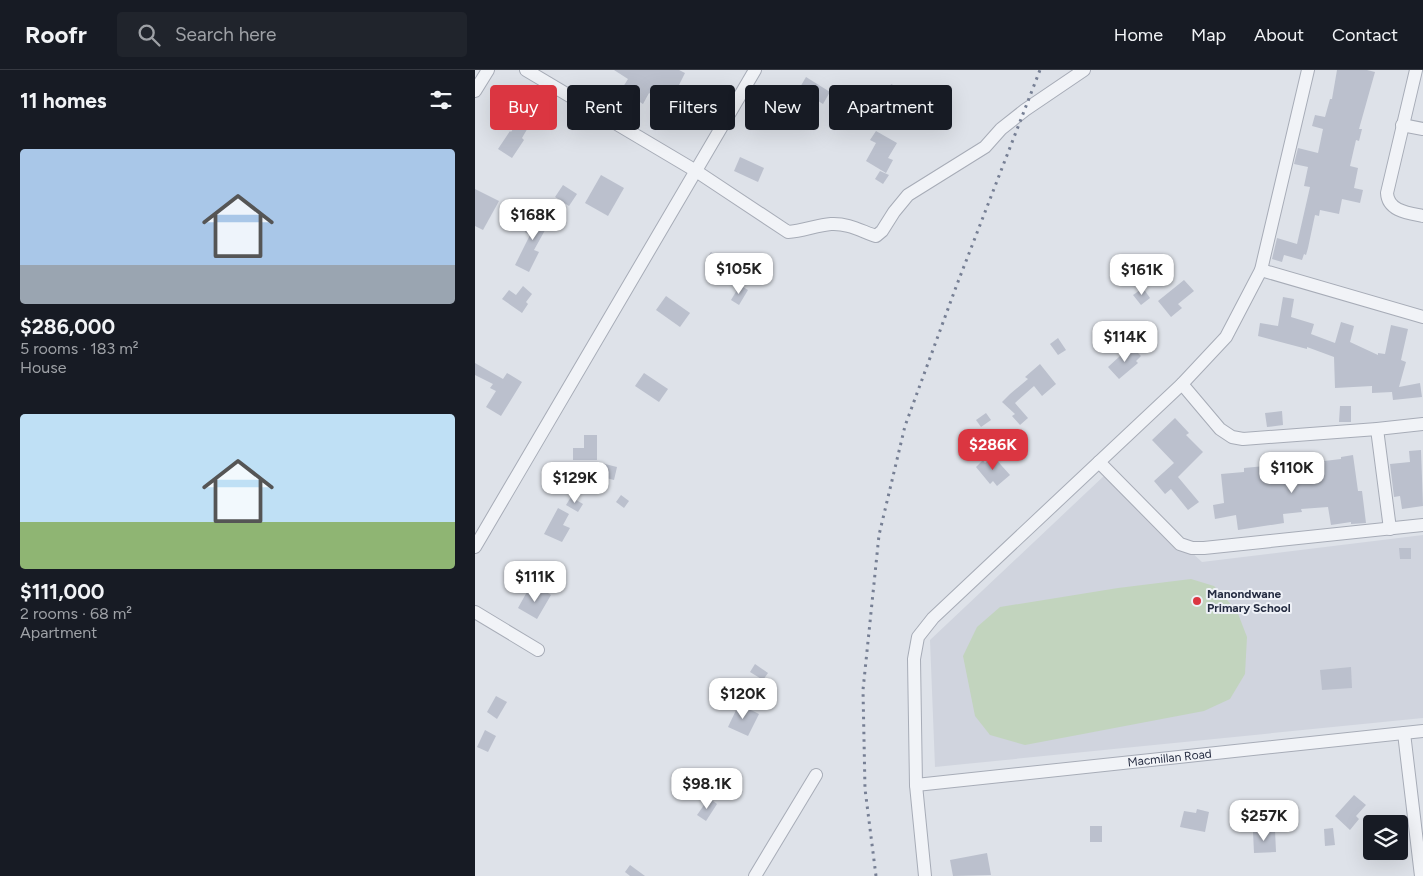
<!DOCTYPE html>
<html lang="en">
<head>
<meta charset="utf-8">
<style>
  :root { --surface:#171b24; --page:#20242c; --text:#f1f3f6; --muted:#9ea1a6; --line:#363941; --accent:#db3641 }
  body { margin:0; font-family:Figtree,sans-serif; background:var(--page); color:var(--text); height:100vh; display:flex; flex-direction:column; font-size:19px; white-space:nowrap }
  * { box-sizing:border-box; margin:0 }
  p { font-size:16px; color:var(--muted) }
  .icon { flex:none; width:28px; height:28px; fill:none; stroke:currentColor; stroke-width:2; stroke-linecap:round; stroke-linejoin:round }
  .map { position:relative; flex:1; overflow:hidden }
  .sheet { display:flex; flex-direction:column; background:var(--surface); width:475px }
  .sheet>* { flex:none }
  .top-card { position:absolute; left:15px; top:15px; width:475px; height:45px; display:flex; gap:10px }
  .buttons { position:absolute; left:888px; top:745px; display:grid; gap:10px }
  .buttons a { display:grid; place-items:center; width:45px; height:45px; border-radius:5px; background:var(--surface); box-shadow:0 5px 20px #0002; font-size:25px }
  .price { position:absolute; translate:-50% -42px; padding:0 11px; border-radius:10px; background:#fff; color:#222; font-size:16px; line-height:32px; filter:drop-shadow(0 1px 2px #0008) }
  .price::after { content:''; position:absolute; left:50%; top:30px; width:15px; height:11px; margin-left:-8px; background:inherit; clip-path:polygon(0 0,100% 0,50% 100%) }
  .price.current { background:var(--accent); color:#fff }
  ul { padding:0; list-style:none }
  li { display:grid; align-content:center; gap:10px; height:265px; padding:0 20px }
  li span { display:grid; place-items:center; height:155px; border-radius:5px; color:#555 }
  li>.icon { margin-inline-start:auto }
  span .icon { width:90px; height:90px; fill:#fffc; stroke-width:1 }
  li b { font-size:21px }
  h2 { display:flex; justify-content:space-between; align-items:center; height:60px; padding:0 20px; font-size:21px }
  .chip { padding:0 18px; border-radius:5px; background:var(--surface); box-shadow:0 5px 20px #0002; font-size:18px; line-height:45px }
  .chip.current { background:var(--accent); color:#fff }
  header { display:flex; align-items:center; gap:30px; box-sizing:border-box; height:70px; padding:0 25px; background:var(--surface); border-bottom:1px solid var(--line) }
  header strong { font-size:24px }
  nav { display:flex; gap:28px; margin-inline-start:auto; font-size:18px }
  .search { width:350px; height:45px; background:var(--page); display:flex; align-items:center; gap:12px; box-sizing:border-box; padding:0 18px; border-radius:5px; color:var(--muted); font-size:19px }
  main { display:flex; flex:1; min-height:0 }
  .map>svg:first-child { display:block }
  .built { fill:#d0d4de }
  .green { fill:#c2d4be }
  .building { fill:#bbc0cd }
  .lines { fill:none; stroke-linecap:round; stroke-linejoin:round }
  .minor-casing { stroke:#a7acb7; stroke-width:14 }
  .minor { stroke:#f1f3f7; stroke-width:12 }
  .rail { stroke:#767f94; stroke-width:3; stroke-dasharray:2.5 5; stroke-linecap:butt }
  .poi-dot { fill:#db3641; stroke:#eef1f7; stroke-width:2 }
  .labels { text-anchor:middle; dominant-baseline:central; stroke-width:4; stroke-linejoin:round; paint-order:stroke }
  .poi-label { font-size:12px; font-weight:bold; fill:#262d42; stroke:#eef1f7; text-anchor:start }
  .street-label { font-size:12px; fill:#262d42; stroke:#eef1f7 }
</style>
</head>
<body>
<header>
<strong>Roofr</strong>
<div class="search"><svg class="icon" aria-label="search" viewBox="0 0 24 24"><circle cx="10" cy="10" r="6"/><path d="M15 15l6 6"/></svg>Search here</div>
<nav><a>Home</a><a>Map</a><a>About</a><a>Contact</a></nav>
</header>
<main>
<section class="sheet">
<h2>11 homes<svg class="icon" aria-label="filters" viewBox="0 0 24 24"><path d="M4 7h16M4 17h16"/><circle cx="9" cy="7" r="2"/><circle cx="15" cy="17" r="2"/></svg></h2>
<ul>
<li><span style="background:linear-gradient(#a9c7e8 75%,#9aa5b1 0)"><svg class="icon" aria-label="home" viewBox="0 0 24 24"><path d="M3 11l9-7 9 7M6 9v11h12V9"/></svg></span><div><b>$286,000</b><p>5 rooms · 183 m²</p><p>House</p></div></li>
<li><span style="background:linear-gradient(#bfe0f5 70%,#8fb573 0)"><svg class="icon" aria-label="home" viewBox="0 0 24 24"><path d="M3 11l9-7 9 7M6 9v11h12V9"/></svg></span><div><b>$111,000</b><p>2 rooms · 68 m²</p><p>Apartment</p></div></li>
</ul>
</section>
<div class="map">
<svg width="948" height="806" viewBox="0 0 948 806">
  <rect width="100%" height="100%" fill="#dee2e9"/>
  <polygon class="built" points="631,404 727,492 948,465 948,648 460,697 455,570"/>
  <polygon class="green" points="716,509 739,516 762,541 772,567 770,604 755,629 729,641 550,675 515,665 500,646 488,586 502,557 525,537 643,518"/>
  <g class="building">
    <polygon points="139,0 204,0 210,3 197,29 210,32 208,42 174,23 168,34 157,27 154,31 143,25 153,9"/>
    <polygon points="862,0 892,0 900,2 884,59 887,59 884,71 881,70 875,96 883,98 879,118 888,120 885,133 867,129 864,144 845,140 844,146 840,145 833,178 831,185 829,184 827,190 809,185 807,192 797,189 802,168 822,174 835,117 829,116 833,97 819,94 823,78 843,83 848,59 837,56 840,45 850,47 855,29 857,29"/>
    <polygon points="331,7 355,22 348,34 324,19"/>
    <polygon points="416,14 432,21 426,35 410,28"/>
    <polygon points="372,15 387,21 382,33 367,27"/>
    <polygon points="48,43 58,49 47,68 49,70 37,88 23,79 35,61 36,62"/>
    <polygon points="401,61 422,73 413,88 418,90 411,103 391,91 401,73 395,70"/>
    <polygon points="265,87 289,98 283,112 259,101"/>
    <polygon points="405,101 414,105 408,114 400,109"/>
    <polygon points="126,105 149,118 133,146 110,133"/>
    <polygon points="88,115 102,124 94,136 80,127"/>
    <polygon points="0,119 24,131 8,160 0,156"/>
    <polygon points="63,139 73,145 70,150 74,153 59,180 64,182 54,202 40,195 55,165 50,162"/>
    <polygon points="236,182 248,191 253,184 265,193 254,208 230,191"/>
    <polygon points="709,210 719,221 703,234 707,238 696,247 683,231"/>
    <polygon points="265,215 273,220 264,235 256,230"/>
    <polygon points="48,216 57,224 51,232 53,234 47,243 27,229 34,220 41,225"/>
    <polygon points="668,218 675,228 666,235 658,225"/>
    <polygon points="191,226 215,243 205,257 181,240"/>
    <polygon points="808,227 819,229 816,247 839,254 836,264 860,273 866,252 879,256 875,272 903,285 903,283 910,284 916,255 933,259 926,290 931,292 924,317 945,313 947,327 918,330 917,322 897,323 897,316 860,318 859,287 832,277 832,279 783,266 785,253 803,256"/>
    <polygon points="583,268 591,280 583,285 575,274"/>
    <polygon points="656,276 666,286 661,291 663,293 644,309 633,297"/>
    <polygon points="0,293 28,309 32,303 47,312 26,346 11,337 21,321 15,318 18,314 0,305"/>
    <polygon points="565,294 581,314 567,326 559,316 540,333 553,348 545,355 537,346 540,344 527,332 535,324 553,309 550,307"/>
    <polygon points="169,303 193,319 184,332 160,316"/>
    <polygon points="865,336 876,336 876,352 864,352"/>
    <polygon points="807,341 808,355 792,357 790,343"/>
    <polygon points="511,343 516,350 506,357 501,350"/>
    <polygon points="700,348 714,363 711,365 728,382 703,407 724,432 713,440 696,419 690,424 679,411 699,393 677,370"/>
    <polygon points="109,365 122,365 122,390 98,390 98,378 109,378"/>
    <polygon points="946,380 948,436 927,439 925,426 919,427 915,394 935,392 934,381"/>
    <polygon points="878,385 883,421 887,421 891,453 876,454 876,452 856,455 853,437 826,439 827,442 808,444 809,453 763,460 761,445 740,449 738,435 749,433 746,404 769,402 769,398 790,396 790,392 802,391 803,406 832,404 830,388 840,387 841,392 866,389 866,387"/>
    <polygon points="518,386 535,405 522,416 518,411 515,414 501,397 508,390 510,393"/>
    <polygon points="126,393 142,397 139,410 123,406"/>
    <polygon points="146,425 154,431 149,438 141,432"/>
    <polygon points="96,427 108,434 103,442 91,435"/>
    <polygon points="83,438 94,444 88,455 95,458 87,472 69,464"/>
    <polygon points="924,478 936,478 936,489 925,489"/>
    <polygon points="65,518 76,525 62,549 43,538 53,520 61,524"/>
    <polygon points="280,594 293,603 288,610 275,602"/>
    <polygon points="876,597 877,618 847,620 845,600"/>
    <polygon points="21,626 32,632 22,649 12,642"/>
    <polygon points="264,634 284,644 273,666 253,657"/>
    <polygon points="10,660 21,666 13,682 2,677"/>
    <polygon points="879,725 891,735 881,746 884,749 875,760 860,746"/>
    <polygon points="234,728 242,734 231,751 222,745"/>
    <polygon points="722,739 734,742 730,762 705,757 709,741 721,743"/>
    <rect x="615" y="756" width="12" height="16"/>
    <polygon points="858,758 860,775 850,776 849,759"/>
    <polygon points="800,760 801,782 779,783 778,761"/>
    <polygon points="512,783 516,805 478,806 475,790"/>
    <polygon points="155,795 170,806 155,806 150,802"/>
  </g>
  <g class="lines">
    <defs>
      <g id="minor">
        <path d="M51 0 221 101 313 162C328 161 342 155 356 154 373 153 386 161 401 166L407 161 419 142 433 125 510 77 526 59 550 40 609 0"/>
        <path d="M941 0 912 123C913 141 933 143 948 146"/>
        <polyline points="0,21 13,0"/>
        <polyline points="927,55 948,59"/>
        <polyline points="786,200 948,247"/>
        <polyline points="707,314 745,359 757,367 768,369 902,359 948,354"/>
        <polyline points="902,359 915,459"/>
        <polyline points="624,392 705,474 717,478 729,478 948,455"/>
        <polyline points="0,477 280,0"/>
        <polyline points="0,542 63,580"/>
        <polyline points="929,663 946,806"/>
        <path id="s1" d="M441 715 948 661"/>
        <polyline points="280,806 341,705"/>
        <polyline points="450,806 441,715 439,589 443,567 458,548 707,314 751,267 786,200 833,0"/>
      </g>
    </defs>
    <use href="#minor" class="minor-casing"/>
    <use href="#minor" class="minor"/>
    <polyline class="rail" points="401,806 390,719 388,620 404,465 430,356 481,217 565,0"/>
  </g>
  <circle class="poi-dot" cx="722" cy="531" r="5"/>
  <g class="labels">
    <g class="poi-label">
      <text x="732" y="524">Manondwane<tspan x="732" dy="14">Primary School</tspan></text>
    </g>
    <g class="street-label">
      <text stroke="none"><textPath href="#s1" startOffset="255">Macmillan Road</textPath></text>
    </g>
  </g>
</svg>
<div class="buttons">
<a><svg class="icon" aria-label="layers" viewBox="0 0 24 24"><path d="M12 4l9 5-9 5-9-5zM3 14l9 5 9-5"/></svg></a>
</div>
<b class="price" style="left:58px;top:171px">$168K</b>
<b class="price" style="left:264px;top:225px">$105K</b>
<b class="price" style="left:667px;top:226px">$161K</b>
<b class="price" style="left:650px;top:293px">$114K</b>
<b class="price current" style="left:518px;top:401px">$286K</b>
<b class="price" style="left:817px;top:424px">$110K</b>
<b class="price" style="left:100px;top:434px">$129K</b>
<b class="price" style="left:60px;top:533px">$111K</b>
<b class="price" style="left:268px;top:650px">$120K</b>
<b class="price" style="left:232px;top:740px">$98.1K</b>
<b class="price" style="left:789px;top:772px">$257K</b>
<div class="top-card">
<a class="chip current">Buy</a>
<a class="chip">Rent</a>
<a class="chip">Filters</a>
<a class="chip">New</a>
<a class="chip">Apartment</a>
</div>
</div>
</main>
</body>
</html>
